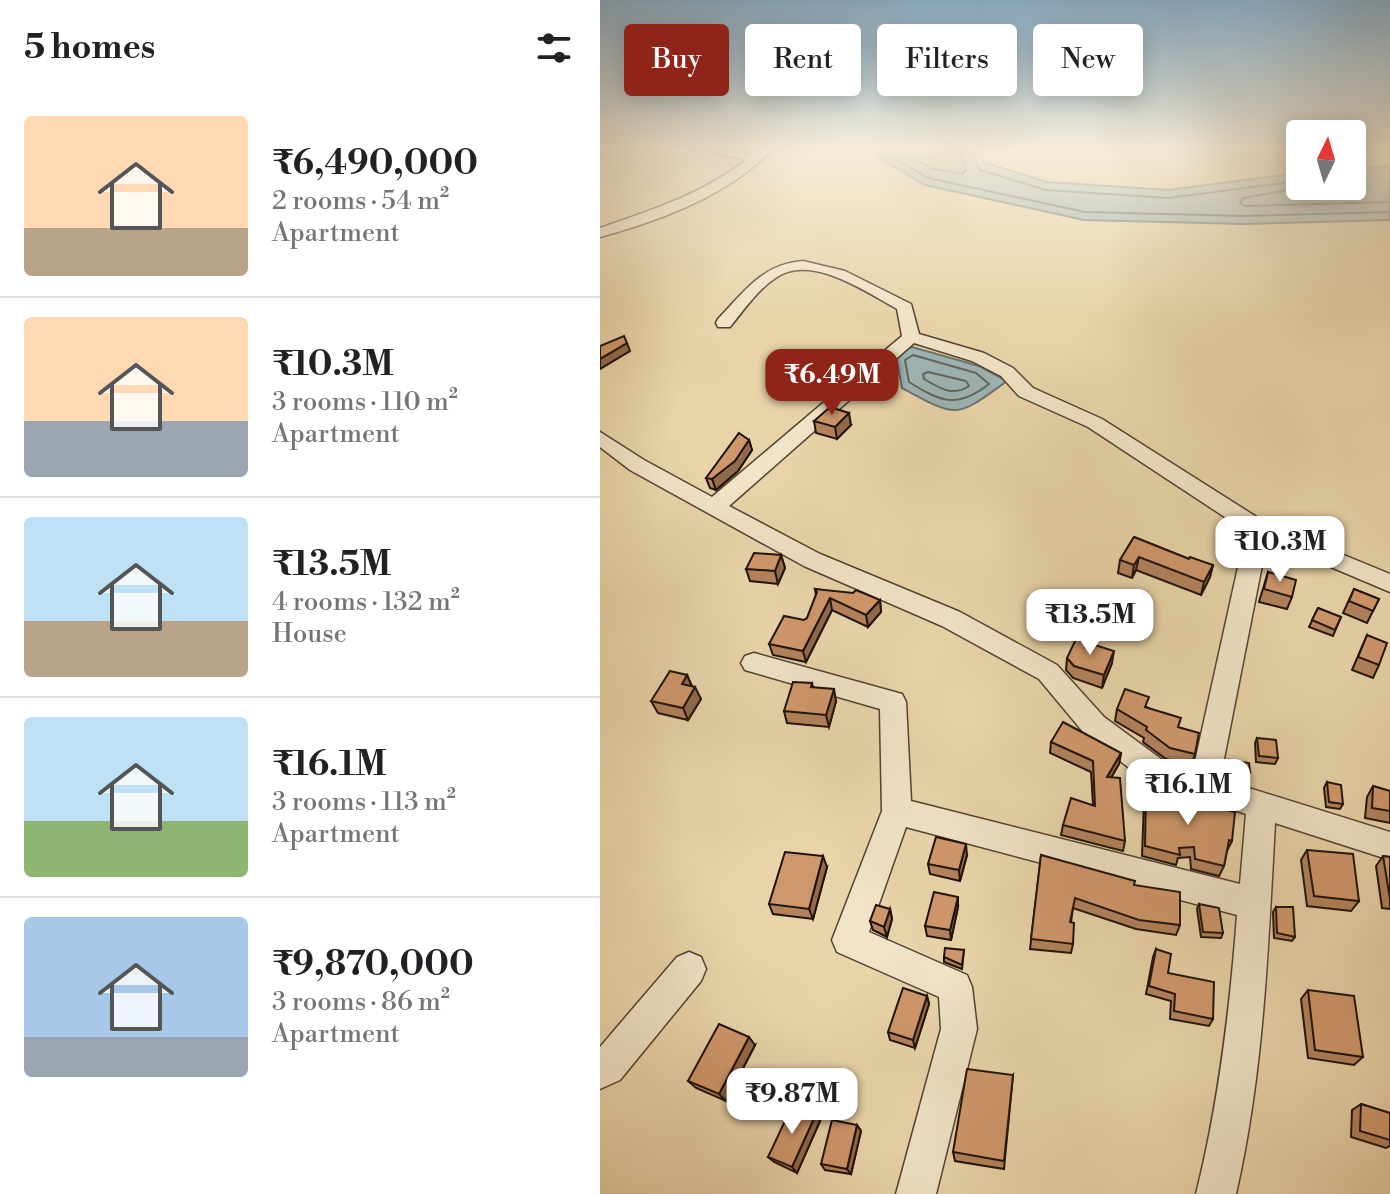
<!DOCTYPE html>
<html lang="en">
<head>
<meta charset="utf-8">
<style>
  :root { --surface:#fff; --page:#f6f6f6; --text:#202124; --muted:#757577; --line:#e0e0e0; --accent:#8f2418 }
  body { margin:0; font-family:"Libre Bodoni",serif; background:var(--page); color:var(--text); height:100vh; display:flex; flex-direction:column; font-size:30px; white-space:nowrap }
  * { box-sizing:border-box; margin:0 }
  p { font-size:26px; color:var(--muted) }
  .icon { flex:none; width:44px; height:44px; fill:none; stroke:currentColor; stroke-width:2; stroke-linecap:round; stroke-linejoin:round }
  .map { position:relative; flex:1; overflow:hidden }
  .side { display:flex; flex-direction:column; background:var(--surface); width:600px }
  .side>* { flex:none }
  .hud { position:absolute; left:24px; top:24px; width:646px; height:72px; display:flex; gap:16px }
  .needle { width:52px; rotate:5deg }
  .tools { position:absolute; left:686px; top:120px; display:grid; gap:16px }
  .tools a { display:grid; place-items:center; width:80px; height:80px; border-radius:8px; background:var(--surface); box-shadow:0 4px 20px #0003; font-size:40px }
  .price { position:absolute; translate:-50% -68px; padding:0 18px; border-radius:16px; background:#fff; color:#222; font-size:26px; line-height:52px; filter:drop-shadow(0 2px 4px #0008) }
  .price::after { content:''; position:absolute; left:50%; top:48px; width:24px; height:18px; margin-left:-12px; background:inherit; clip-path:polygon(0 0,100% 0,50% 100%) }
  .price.current { background:var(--accent); color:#fff }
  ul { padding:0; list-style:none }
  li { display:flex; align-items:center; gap:24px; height:200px; padding:0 24px }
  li+li { border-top:2px solid var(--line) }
  li span { display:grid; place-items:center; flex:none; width:224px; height:160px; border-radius:8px; color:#555 }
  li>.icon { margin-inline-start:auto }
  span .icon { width:96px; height:96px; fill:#fffc; stroke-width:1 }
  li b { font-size:34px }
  h2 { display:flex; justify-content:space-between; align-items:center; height:96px; padding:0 24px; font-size:34px }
  .pill { padding:0 28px; border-radius:8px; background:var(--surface); box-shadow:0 4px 20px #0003; font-size:28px; line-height:72px }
  .pill.current { background:var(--accent); color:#fff }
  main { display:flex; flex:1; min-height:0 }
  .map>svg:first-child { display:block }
  .water { fill:#9eb5b5; stroke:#6c7470; stroke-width:2 }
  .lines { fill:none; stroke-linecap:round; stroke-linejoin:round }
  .shore { stroke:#60645f; stroke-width:2 }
  .minor-casing { stroke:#534231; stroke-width:3 }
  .minor { fill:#f1e3c7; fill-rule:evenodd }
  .wall { fill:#b2835d; stroke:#211209; stroke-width:2 }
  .shaded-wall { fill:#916a4c; stroke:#211209; stroke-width:2 }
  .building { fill:#cf986c; stroke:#211209; stroke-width:2 }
</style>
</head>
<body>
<main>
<section class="side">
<h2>5 homes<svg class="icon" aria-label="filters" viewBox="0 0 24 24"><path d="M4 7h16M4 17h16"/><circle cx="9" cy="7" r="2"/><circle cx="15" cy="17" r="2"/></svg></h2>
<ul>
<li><span style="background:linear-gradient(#ffd9b3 70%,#b9a48a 0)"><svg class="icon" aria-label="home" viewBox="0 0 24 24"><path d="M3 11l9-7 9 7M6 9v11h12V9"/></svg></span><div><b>₹6,490,000</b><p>2 rooms · 54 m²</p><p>Apartment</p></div></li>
<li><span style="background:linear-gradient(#ffd9b3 65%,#9aa5b1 0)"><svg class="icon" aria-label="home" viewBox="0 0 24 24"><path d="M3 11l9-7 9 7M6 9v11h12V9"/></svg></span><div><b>₹10.3M</b><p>3 rooms · 110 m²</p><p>Apartment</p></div></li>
<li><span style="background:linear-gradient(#bfe0f5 65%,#b9a48a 0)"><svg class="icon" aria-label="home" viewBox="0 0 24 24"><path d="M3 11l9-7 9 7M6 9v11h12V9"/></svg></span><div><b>₹13.5M</b><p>4 rooms · 132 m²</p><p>House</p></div></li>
<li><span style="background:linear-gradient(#bfe0f5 65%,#8fb573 0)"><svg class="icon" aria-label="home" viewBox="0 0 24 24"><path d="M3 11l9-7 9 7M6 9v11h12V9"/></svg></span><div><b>₹16.1M</b><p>3 rooms · 113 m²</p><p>Apartment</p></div></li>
<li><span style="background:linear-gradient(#a9c7e8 75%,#9aa5b1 0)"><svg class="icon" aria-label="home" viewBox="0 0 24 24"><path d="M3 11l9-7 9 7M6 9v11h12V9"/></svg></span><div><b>₹9,870,000</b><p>3 rooms · 86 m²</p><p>Apartment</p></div></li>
</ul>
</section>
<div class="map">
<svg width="790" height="1194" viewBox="0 0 790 1194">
  <rect width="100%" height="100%" fill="#e9d4a9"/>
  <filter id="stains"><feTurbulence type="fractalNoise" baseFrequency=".0025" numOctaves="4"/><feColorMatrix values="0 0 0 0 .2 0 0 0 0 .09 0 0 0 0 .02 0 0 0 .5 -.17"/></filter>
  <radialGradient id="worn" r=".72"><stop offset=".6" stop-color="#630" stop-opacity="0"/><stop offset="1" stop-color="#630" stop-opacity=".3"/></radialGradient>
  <g class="water">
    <polygon points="264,149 371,149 381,154 383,162 447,182 568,190 700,173 700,186 752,186 752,168 790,166 790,220 644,224 484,220 325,185"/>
    <path d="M312 347 379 366 407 381C355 419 358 418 302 388L295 352Z"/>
  </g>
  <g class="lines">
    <g class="shore">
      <polyline points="279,149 328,178 485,212 644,216 790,212"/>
      <polyline points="297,149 331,168 362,174 366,170 360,149"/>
      <polyline points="370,149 380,170 446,190 568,198 700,181"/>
      <polyline points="711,186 643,198 640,203 644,206 790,202"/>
      <path d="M313 355 376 373 389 384C357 409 341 402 309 382L305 360Z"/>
      <path d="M328 372 366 381 369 386C353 397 339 388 324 379L323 374Z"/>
    </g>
    <defs>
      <g id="minor">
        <path d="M98 149 153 154 159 149H173C129 195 60 221 0 237V228C51 210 103 194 146 160Z"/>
        <path d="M203 261 245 271 311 304 319 334 384 353 413 368 433 388 502 419 666 523 790 574V592L667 540 620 779 790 832V860L675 823C668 948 664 1071 636 1194H596C619 1102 630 1009 637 915L306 827 269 932 367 975 372 987 377 1029 336 1194H296L341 1029 339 997 237 952 232 940 282 811 280 709 145 670 141 663 145 656 154 653 302 694 306 702 311 801 640 884 646 814 546 781 484 733 439 679 342 626 204 566 30 470 0 447V432L44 460 112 497 302 336 297 309C266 292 212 254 177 277 158 289 144 310 130 327H118L116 323 118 319C144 292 162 264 203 261ZM314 343 372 361 401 376 419 396 488 427 646 531 593 771 565 762 504 717 457 665 360 612 220 554 129 506Z"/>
        <polygon points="89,952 101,957 106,969 101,981 20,1080 0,1089 0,1047 77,957"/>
      </g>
    </defs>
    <use href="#minor" class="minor-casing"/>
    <use href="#minor" class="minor"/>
  </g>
  <g class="wall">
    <polygon points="214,421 251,425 237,439 216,433"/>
    <polygon points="149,440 152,450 138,471 116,490 110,488 106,478"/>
    <polygon points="534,537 589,559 613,565 610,577 601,595 536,570 532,578 518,573 520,560"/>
    <polygon points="181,555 185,568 178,584 150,581 146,569"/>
    <polygon points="668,572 692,597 687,609 659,602"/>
    <polygon points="215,589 280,600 281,612 268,627 232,610 206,662 173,655 169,644 207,618 216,595"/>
    <polygon points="754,589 779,599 767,623 743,613"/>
    <polygon points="718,608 741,617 733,636 709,627"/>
    <polygon points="767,635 779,665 773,678 752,670"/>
    <polygon points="467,658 512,663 502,688 473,678 466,670"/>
    <polygon points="87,675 92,686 101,699 88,720 58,713 51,701"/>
    <polygon points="212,683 213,687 236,701 229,727 187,723 184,711"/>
    <polygon points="547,707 578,727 595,754 591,766 566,759 543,742 544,738 515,721 517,709"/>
    <polygon points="657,738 678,758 675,764 656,762 655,743"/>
    <polygon points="451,742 521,753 519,764 511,778 525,841 523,851 461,835 463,825 493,805 491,772 450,753"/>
    <polygon points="629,760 650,772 645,784 623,777"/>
    <polygon points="727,782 743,804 740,809 726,807 724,788"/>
    <polygon points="773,786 790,791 790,823 765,818 767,797"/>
    <polygon points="546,790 632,841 627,851 624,866 619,876 591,869 590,857 578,858 576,865 542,856 544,800"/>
    <polygon points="707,850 759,901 751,911 707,906 701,860"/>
    <polygon points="367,855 360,881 330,874 328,864"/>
    <polygon points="441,855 534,885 580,925 576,935 536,929 473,908 471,922 473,944 471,953 430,949"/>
    <polygon points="783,856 790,857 790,909 782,908 776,866"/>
    <polygon points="227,867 213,919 173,914 169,904"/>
    <polygon points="599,904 623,933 621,938 601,937 597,909"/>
    <polygon points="358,907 351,940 327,936 325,926"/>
    <polygon points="676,907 695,937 692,941 674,938 673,912"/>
    <polygon points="290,909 292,919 287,937 273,930 270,921"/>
    <polygon points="556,949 568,973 613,1019 609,1026 570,1019 571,1001 546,994 553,957"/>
    <polygon points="364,950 362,969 344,962 344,957"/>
    <polygon points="708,990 763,1057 754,1065 708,1058 701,999"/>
    <polygon points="327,996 329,1004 315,1048 290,1040 288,1032"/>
    <polygon points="155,1045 126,1101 96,1088 88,1081"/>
    <polygon points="413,1075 404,1169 355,1161 353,1152"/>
    <polygon points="761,1104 790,1113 790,1146 786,1148 751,1137 752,1110"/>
    <polygon points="220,1121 197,1173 174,1162 168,1157"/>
    <polygon points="257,1125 261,1131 251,1174 225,1170 221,1164"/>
  </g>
  <g class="shaded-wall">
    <polygon points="27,343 30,351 0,369 0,359"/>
    <polygon points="249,413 251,425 237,439 235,427"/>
    <polygon points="149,440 152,450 138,471 116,490 112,479"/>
    <polygon points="181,555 185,568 178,584 175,571"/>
    <polygon points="539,557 536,570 532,578 534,565"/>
    <polygon points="613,565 610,577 601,595 604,582"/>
    <polygon points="230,598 232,610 206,662 203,651"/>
    <polygon points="280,600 281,612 268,627 266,615"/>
    <polygon points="514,651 512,663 502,688 504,675"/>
    <polygon points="87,675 92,687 82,684"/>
    <polygon points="95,687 101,699 88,720 83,708"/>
    <polygon points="234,689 236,701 229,727 226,715"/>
    <polygon points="521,753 519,764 505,788 507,777"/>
    <polygon points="366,844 367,855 360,881 359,870"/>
    <polygon points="223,856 227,867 213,919 209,909"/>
    <polygon points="358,897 358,907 351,940 350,930"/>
    <polygon points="290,909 292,919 287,937 284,927"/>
    <polygon points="327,996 329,1004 315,1048 313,1040"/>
    <polygon points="149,1037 155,1045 126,1101 119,1094"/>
    <polygon points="216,1114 220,1121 197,1173 192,1167"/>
    <polygon points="257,1125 261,1131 251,1174 247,1169"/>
  </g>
  <g class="building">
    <polygon points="24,336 27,343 0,359 0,346"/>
    <polygon points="230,407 249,413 235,427 214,421"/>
    <polygon points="139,433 149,440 135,461 112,479 106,478"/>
    <polygon points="534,537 589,559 590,557 613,565 604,582 539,557 534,565 520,560"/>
    <polygon points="154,553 181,555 175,571 146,569"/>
    <polygon points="668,572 696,580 692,597 664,589"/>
    <polygon points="215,589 253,593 256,590 280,600 266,615 230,598 203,651 169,644 184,616 204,620 207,618 217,592"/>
    <polygon points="754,589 779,599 773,611 749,601"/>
    <polygon points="718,608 741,617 735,630 712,620"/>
    <polygon points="767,635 787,643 779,665 758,657"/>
    <polygon points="476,639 514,651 504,675 474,666 467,658"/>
    <polygon points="70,671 87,675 82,684 95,687 83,708 51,701"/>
    <polygon points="193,682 212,683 211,687 234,689 226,715 184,711"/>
    <polygon points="525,689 549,697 545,707 581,718 578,727 599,733 595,754 570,748 546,730 547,727 517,709"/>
    <polygon points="463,722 521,753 507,777 520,778 525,841 463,825 471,798 495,806 493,761 451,742"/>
    <polygon points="657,738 676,740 678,758 659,756"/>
    <polygon points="629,760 649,763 650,772 628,765"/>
    <polygon points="727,782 741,785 743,804 729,802"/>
    <polygon points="773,786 790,791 790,811 772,808"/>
    <polygon points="546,790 635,812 632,841 629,840 624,866 595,859 594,847 579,848 580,855 545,846"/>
    <polygon points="336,837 366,844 359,870 328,864"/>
    <polygon points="707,850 753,854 759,901 714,896"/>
    <polygon points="185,852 223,856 209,909 169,904"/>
    <polygon points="441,855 535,881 534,885 580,892 580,925 539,920 475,898 470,922 474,923 473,944 431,939"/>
    <polygon points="783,856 790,857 790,899"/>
    <polygon points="334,892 358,897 350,930 325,926"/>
    <polygon points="599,904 619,908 623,933 603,932"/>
    <polygon points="276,905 290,909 284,927 270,921"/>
    <polygon points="676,907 693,907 695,937 677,933"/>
    <polygon points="345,948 364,950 362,965 344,957"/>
    <polygon points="556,949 571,954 568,973 614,982 613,1019 574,1011 575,994 549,986"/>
    <polygon points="303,988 327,996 313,1040 288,1032"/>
    <polygon points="708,990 754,996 763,1057 715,1050"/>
    <polygon points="119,1024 149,1037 119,1094 88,1081"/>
    <polygon points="367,1069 413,1075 404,1161 353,1152"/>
    <polygon points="193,1104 216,1114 192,1167 168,1157"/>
    <polygon points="761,1104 790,1113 790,1140 760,1131"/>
    <polygon points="232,1120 257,1125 247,1169 221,1164"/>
  </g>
  <linearGradient id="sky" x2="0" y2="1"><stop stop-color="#8ab4d4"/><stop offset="0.47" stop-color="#f5ecd8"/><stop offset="1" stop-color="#f5ecd8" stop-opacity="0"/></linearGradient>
  <rect width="790" height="316" fill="url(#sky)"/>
  <rect width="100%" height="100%" filter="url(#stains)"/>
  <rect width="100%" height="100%" fill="url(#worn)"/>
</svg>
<div class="tools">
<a><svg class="needle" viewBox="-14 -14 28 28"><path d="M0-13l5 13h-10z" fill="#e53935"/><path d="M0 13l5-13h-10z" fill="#757577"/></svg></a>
</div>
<b class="price current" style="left:232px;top:417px">₹6.49M</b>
<b class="price" style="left:680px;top:584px">₹10.3M</b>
<b class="price" style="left:490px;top:657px">₹13.5M</b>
<b class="price" style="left:588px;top:827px">₹16.1M</b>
<b class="price" style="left:192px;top:1136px">₹9.87M</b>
<div class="hud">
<a class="pill current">Buy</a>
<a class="pill">Rent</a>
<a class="pill">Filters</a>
<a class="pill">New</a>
</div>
</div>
</main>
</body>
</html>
